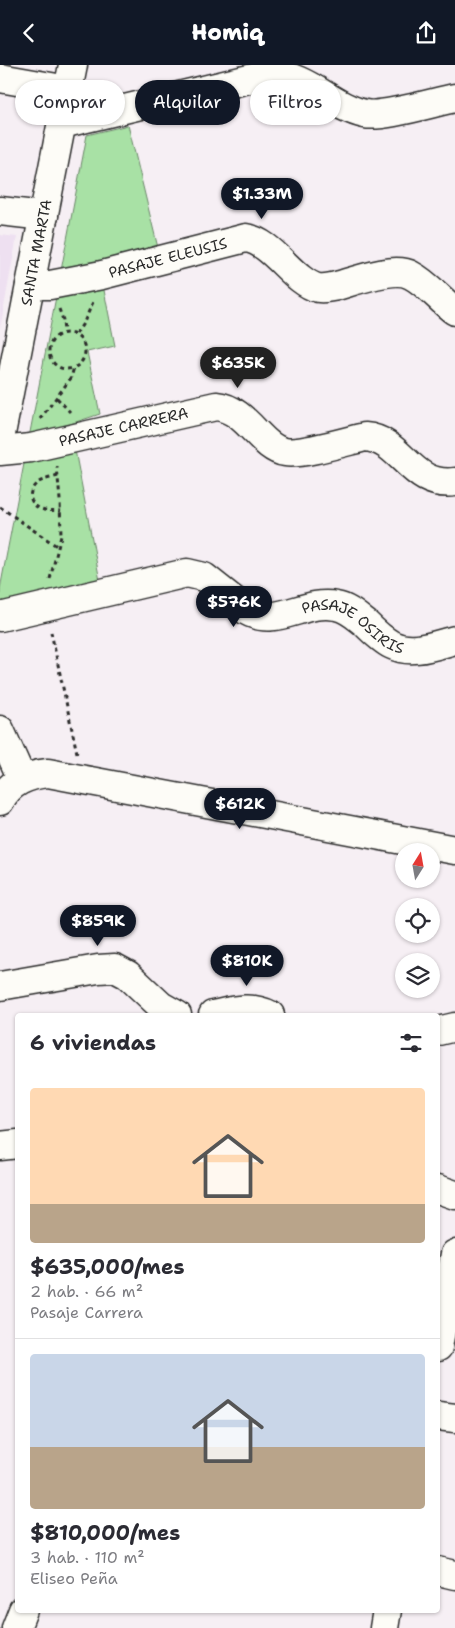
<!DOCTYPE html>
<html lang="es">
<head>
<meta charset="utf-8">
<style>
  :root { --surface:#fff; --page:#f7f7f7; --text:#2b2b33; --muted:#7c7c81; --line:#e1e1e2; --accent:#111827 }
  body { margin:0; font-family:"Shantell Sans",sans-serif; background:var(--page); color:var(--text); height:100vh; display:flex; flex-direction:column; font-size:19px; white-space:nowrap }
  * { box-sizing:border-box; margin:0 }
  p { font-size:16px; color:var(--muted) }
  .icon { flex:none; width:28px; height:28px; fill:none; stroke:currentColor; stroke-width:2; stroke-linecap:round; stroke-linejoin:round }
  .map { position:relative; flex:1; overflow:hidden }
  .panel { position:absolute; left:15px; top:948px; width:425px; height:600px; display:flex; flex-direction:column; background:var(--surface); border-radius:5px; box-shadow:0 1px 4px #0004 }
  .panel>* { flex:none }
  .guide { position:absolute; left:15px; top:15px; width:425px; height:45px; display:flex; gap:10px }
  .needle { width:32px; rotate:11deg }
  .fabs { position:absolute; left:395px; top:778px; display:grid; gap:10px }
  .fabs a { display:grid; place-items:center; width:45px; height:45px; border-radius:50%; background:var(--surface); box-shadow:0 1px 4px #0004; font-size:25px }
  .price { position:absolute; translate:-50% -42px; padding:0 11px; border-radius:18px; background:var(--accent); color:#fff; font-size:16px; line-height:32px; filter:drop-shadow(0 1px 2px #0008) }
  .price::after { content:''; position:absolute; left:50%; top:30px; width:15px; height:11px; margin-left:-8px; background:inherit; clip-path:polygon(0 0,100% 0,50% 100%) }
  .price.active { background:#222; color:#fff }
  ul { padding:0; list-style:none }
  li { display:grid; align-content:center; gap:10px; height:265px; padding:0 15px }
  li+li { border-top:1px solid var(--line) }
  li span { display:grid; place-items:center; height:155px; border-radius:5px; color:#555 }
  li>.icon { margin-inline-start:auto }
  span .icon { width:90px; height:90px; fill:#fffc; stroke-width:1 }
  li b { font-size:21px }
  h2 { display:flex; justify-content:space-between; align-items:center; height:60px; padding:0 15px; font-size:21px }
  .tag { padding:0 18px; border-radius:22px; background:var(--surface); box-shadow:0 1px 4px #0004; font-size:18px; line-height:45px }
  .tag.active { background:var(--accent); color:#fff }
  header { display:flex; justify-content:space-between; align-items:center; height:65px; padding:0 15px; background:var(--accent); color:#fff; font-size:22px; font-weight:800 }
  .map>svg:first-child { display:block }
  .built { fill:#eee0f1 }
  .green { fill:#a8e1a5; stroke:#6a8668 }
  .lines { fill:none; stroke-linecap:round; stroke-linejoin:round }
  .minor-casing { stroke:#2b2b2b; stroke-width:31 }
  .path { stroke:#2b2b2b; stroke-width:3; stroke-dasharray:4 4; stroke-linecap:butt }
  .minor { stroke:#fdfcf7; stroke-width:28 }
  .labels { text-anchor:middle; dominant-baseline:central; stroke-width:5; stroke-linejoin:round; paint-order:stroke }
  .street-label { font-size:15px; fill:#2b2b2b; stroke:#fdfcf7 }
</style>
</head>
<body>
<header><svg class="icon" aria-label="back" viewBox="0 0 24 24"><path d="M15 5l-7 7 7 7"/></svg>Homiq<svg class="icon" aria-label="share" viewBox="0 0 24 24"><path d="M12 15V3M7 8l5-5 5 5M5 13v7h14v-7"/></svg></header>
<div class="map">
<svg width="455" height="1563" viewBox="0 0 455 1563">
  <rect width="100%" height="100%" fill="#f6eff4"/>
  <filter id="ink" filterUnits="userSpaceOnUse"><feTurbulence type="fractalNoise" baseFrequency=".02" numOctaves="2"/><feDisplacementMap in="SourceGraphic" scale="10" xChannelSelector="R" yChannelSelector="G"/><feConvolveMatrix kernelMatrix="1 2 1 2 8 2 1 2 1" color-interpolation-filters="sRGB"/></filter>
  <g filter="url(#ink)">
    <polygon class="built" points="0,170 17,172 0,263"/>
    <polygon class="green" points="128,60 158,183 99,200 115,281 87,287 100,349 70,359 100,516 0,538 0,524 87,70"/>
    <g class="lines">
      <defs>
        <g id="minor">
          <polyline points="0,13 68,25"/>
          <path d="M62 59 270 9C308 10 331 42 365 49 383 53 434 37 455 33"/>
          <polyline points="0,146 44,151"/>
          <path id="s1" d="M30 220H50L102 210 246 173C273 177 293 217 318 223 325 224 333 222 340 220 357 215 395 201 411 210 427 218 440 235 455 246"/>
          <path id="s2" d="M0 374 73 0"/>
          <path id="s3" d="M0 386 31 383 216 341C247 344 260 383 285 387 302 390 347 376 365 372 403 375 410 423 455 417"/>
          <path id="s4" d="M0 552 187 508 204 512 247 546C277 563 305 534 336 541 348 543 356 551 365 558 373 566 382 575 392 580 412 590 435 580 455 575"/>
          <polyline points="0,665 22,714"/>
          <path d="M0 736C10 717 27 710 48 708L455 785"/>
          <polyline points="0,921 98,904 115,903 128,910 161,941 177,950"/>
          <path d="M213 950C232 946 251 940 270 950"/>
          <polyline points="438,966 455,962"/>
          <polyline points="0,1081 18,1079"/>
          <polyline points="438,1124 455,1130"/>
          <polyline points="438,1282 455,1189"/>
          <polyline points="438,1351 455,1353"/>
          <polyline points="438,1506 455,1510"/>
          <polyline points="16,1563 23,1545"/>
          <polyline points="384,1563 387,1545"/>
        </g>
      </defs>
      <use href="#minor" class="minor-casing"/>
      <g class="path">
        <polyline points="59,244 63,255 64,268"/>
        <circle cx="67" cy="286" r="18"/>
        <polyline points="76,269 84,257 93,237"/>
        <polyline points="57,333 70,347"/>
        <polyline points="40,354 71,313 74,302"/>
        <path d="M58 411C52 413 44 414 39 417 25 426 29 442 45 445 50 446 56 445 61 446"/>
        <polyline points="0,442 58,482"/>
        <polyline points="50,514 61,471 60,435 57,402"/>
        <polyline points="51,567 77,688"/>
      </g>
      <use href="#minor" class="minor"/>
    </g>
  </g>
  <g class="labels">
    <g class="street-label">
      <text stroke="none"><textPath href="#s2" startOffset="190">SANTA MARTA</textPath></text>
      <text stroke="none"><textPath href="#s1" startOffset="141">PASAJE ELEUSIS</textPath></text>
      <text stroke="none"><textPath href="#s3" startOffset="126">PASAJE CARRERA</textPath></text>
      <text stroke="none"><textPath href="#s4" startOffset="379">PASAJE OSIRIS</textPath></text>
    </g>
  </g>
</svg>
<div class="fabs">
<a><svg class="needle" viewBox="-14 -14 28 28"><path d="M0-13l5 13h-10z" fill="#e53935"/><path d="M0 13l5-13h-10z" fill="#7c7c81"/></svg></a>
<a><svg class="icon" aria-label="locate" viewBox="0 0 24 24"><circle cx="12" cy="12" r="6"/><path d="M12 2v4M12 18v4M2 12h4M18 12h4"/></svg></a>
<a><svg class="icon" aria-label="layers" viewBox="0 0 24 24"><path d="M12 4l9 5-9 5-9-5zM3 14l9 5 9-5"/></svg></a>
</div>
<b class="price" style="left:262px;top:155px">$1.33M</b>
<b class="price active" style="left:238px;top:324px">$635K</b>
<b class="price" style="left:234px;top:563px">$576K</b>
<b class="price" style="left:240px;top:765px">$612K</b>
<b class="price" style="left:98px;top:882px">$859K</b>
<b class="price" style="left:247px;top:922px">$810K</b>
<div class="guide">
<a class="tag">Comprar</a>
<a class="tag active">Alquilar</a>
<a class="tag">Filtros</a>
</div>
<section class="panel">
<h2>6 viviendas<svg class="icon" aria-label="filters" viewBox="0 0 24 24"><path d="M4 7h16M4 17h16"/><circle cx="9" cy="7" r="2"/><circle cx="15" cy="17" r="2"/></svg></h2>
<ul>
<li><span style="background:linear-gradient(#ffd9b3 75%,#b9a48a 0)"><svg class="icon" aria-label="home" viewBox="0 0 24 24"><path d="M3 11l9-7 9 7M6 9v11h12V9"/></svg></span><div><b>$635,000/mes</b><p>2 hab. · 66 m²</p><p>Pasaje Carrera</p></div></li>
<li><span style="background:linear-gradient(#c9d6e8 60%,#b9a48a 0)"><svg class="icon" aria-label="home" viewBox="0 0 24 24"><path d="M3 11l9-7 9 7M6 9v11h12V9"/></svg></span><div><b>$810,000/mes</b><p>3 hab. · 110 m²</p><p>Eliseo Peña</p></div></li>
</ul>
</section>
</div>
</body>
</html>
